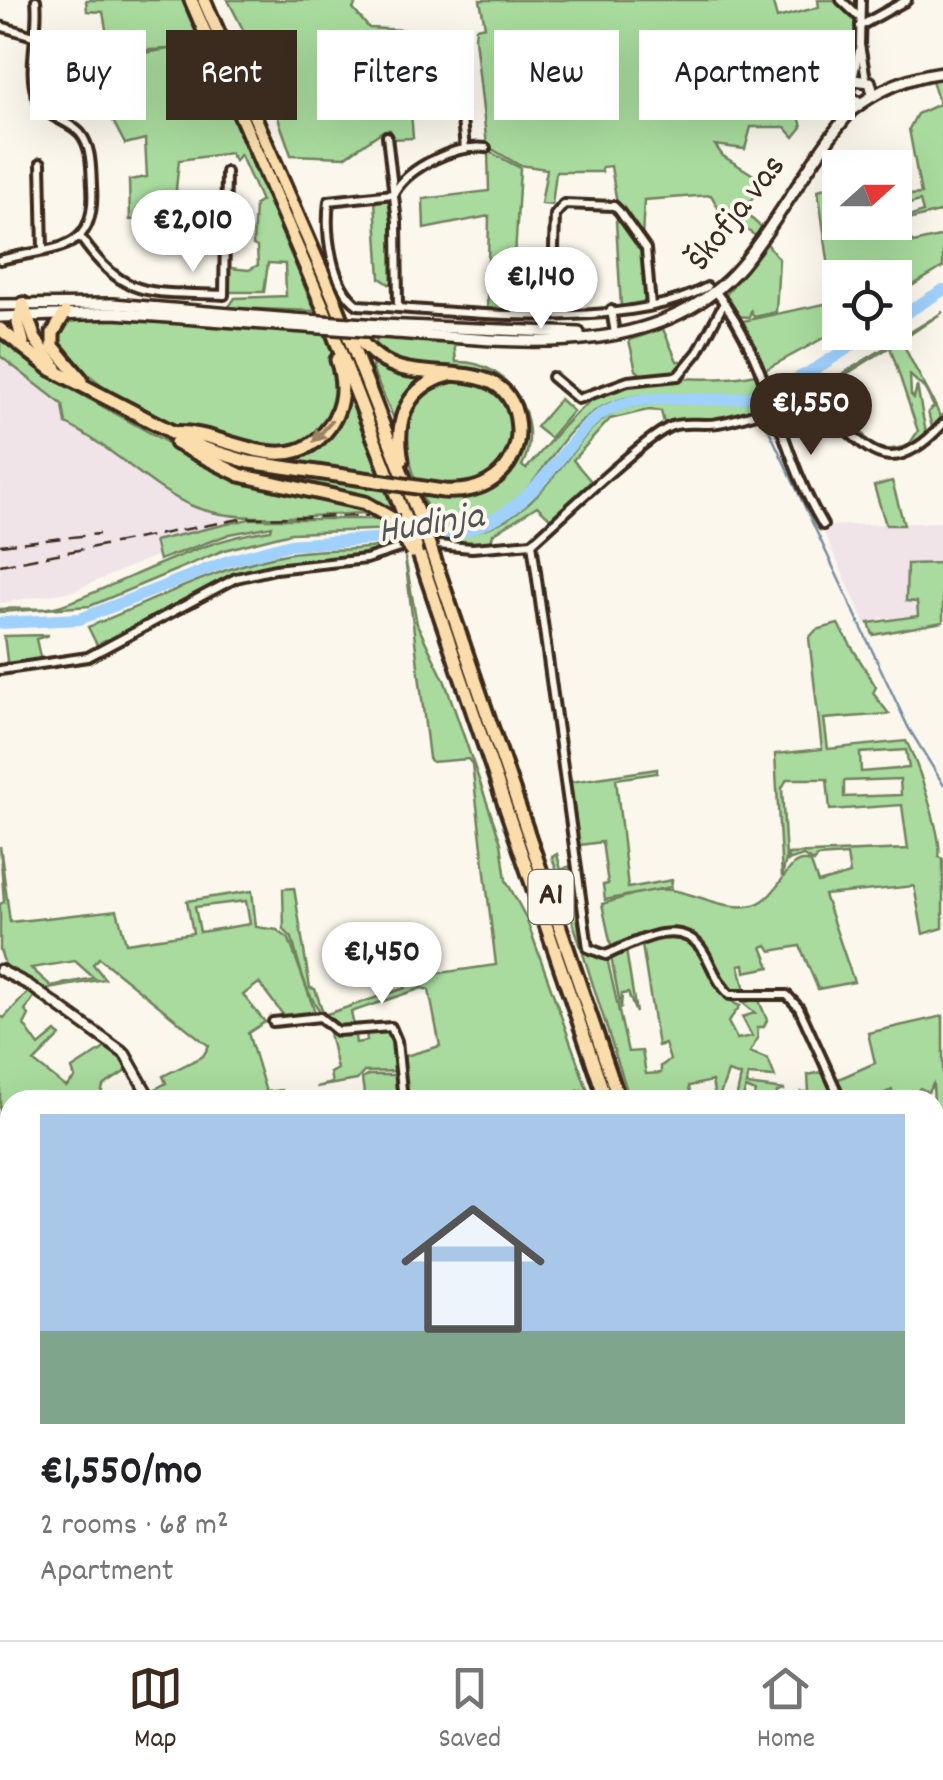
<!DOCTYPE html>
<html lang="en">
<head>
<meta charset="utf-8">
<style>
  :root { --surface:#fff; --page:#f6f6f6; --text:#202124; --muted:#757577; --line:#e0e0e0; --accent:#3b2a1e }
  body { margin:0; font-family:Dekko,sans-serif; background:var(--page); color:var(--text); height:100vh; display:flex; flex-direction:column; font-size:38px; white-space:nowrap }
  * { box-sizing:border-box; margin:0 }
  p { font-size:32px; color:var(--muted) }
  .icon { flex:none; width:55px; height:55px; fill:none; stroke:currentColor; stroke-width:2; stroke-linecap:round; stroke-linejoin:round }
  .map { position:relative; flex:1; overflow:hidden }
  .side { position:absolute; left:0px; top:1090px; width:945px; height:550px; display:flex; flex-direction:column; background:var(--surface); border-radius:30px 30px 0 0; box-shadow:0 10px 40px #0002 }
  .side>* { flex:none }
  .banner { position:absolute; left:30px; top:30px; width:885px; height:90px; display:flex; gap:20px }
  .needle { width:65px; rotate:69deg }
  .tools { position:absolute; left:822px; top:150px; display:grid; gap:20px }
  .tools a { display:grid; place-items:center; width:90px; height:90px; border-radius:0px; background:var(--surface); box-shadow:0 10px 40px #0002; font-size:50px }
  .price { position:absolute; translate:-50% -85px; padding:0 22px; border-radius:35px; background:#fff; color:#222; font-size:32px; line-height:65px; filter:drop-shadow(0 2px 5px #0008) }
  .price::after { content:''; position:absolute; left:50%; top:60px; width:30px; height:22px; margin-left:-15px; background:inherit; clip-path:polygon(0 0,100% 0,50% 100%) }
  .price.selected { background:var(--accent); color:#fff }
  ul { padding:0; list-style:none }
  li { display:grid; align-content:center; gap:20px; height:530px; padding:0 40px }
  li+li { border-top:2px solid var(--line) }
  li span { display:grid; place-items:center; height:310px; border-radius:0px; color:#555 }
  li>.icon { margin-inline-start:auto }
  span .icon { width:180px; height:180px; fill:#fffc; stroke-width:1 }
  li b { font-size:42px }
  .tag { padding:0 35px; border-radius:0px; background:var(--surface); box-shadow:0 10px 40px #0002; font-size:35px; line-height:90px }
  .tag.selected { background:var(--accent); color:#fff }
  .tabs { display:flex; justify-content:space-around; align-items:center; height:140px; border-top:2px solid var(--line); background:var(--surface); font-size:28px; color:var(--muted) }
  .tabs a { display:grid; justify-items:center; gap:5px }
  .tabs .selected { color:var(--accent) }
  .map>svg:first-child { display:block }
  .built { fill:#f0e4e9 }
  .green { fill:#a8db9d; stroke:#72825e; stroke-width:2.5; fill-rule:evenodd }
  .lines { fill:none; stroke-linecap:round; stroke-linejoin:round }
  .stream { stroke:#778ea3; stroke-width:2.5 }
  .river { stroke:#9fd1fc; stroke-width:12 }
  .minor-casing { stroke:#3b2a1e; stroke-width:14 }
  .tertiary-casing { stroke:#3b2a1e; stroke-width:15 }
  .secondary-casing { stroke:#3b2a1e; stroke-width:16 }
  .motorway-casing { stroke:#3b2a1e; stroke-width:19 }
  .minor { stroke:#fbf7ec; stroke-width:6 }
  .tertiary { stroke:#fbf7ec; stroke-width:8 }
  .secondary { stroke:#fbf7ec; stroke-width:9 }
  .motorway { stroke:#faddab; stroke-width:11 }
  .rail { stroke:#3b2a1e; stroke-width:2.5; stroke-dasharray:15 8; stroke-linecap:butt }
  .secondary-bridge-casing { stroke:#3b2a1e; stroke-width:16; stroke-linecap:butt }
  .motorway-bridge-casing { stroke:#3b2a1e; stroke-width:19; stroke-linecap:butt }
  .secondary-bridge { stroke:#fbf7ec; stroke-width:9 }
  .motorway-bridge { stroke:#faddab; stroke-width:11 }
  .oneway { fill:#9a8464 }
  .labels { text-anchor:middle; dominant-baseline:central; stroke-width:8; stroke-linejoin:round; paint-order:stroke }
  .shield { fill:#fbf7ec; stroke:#75685c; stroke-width:2.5 }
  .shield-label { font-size:32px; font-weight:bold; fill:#3b2a1e }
  .street-label { font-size:35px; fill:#3b2a1e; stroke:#fbf7ec }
  .water-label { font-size:38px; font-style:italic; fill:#545456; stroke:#fbf7ec }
</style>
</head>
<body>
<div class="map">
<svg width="943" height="1640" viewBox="0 0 943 1640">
  <rect width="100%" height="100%" fill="#fbf7ec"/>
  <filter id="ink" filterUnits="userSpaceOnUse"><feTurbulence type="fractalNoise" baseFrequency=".01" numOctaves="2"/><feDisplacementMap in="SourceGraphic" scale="20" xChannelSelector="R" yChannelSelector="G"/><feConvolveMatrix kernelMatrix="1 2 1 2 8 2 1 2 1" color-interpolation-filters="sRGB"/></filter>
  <g filter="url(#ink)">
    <g class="built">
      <polygon points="0,356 156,484 192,507 234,514 236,522 154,542 158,555 73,591 0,603"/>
      <polygon points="943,522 943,563 907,564 907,601 917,602 918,616 879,619 866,625 821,526"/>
    </g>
    <g class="green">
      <polygon points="86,0 183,0 315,311 228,308 235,298 286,296 285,264 268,263 264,292 228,292 229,268 249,270 258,265 257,247 253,245 255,205 261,201 240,154 235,161 230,153 179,160 176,189 180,204 171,216 172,246 154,248 152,219 130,220 129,180 147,177 145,139 125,144 102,100 43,69 169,49 110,52 103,12 87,11"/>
      <polygon points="228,0 358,0 353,9 369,28 405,30 413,138 390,139 390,130 384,130 345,157 291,155 256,55"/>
      <polygon points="480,0 772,0 777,18 819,7 818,0 837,0 854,16 856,47 842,80 839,104 828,109 797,108 802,127 794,137 785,127 751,127 745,149 715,145 723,156 765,182 743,211 761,227 756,236 721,213 711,195 644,200 642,239 617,204 611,166 602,167 602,172 556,172 552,205 541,204 547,169 519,165 487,146 475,38 476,28 485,26"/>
      <polygon points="943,77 943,211 900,222 913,243 943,236 943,267 895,296 895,278 840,278 840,329 761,372 743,321 834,302 818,190 840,183 840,222 895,222 923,212 920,201 895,208 895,196 921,194 909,129 917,114 939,104 932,80"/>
      <polygon points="488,151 520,168 512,312 487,314 489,216 424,229 423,199 489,191"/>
      <polygon points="389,200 397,260 395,282 389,284 380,278 375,201"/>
      <polygon points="620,216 642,248 648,299 639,305 621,307 616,221"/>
      <polygon points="765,241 779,259 776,312 754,317 751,311 749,317 736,316 726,295"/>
      <polygon points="535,258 549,260 548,311 534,312"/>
      <path d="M943 312 902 340C912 368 930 389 940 417L943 414V421L932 427 928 412 934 407 925 389 910 375 911 395 914 398 917 386 926 433C912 459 881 452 859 443L841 379 816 391 822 409 793 404ZM890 347 918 431 909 445C857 465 855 411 845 375Z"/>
      <path d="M77 320H141L326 334C397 549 68 403 57 333L64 322Z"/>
      <polygon points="663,329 677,361 688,361 678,373 643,376 636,370 629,340"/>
      <path d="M0 331 55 380 217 470 377 511 394 529 291 533 224 550 90 606 0 612V609C20 607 43 612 62 605 132 580 196 540 271 530L272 526 230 534 159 560 154 541 249 519H372L370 513C319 514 236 526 190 505 148 486 113 447 66 424L63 405 0 356Z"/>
      <path d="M382 336 454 342 456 362C509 359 545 421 522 466L526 469C552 441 579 400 617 386 660 371 710 385 755 374L760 389C743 393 725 398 707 399 671 399 643 388 608 404 535 438 544 529 435 530L421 493 483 491 523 433 518 406 487 375 464 368 399 362 372 345Z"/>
      <polygon points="373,360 432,376 395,421 372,369"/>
      <path d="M455 378C471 382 487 383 499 396 528 425 508 475 470 484 451 488 433 482 415 480L402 427 419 395Z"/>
      <polygon points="348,388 383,475 273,460 316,443"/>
      <polygon points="560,399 573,411 550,438 536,427"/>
      <path d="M754 400 759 410 665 427 661 411 648 410 610 419 573 460 596 487 553 521 537 506 493 534 491 542H440L439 538C506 533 532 505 571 454 584 437 596 421 615 412 653 394 709 410 754 400Z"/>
      <polygon points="220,460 388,488 396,512 368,500 241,471"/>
      <polygon points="892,481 904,525 886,525 874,486"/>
      <path d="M402 541 364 557 239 575 99 649 88 627C153 601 217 567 286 554 324 547 367 553 402 541Z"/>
      <path d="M405 557 417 624 445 682 501 843 506 880 526 918 591 1100H583L581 1090 545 1100H405L402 1057 440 1046 429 990 422 988 351 1012 354 1027 337 1029C308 1006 301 973 292 938L284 930 283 889 294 888 310 988 315 989 324 1015 405 988V978L496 965 472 764 468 759 432 762 429 758Z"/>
      <polygon points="943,563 943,622 873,635 869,623 918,616 917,602 906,601 907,564"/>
      <path d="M838 624 876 687 873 693 889 714 824 719 828 749 906 741C918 763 943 839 939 857L943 859V928L923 934 914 886 824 895 854 982 818 989 800 946 771 951 767 945 762 947 770 967 745 972 744 964 739 965 746 995 734 996C715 980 705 953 684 933L612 950 602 904C623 898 649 887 671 890 697 894 722 909 748 906 782 903 786 849 811 863L818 883 850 874 847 855 817 857 814 862 803 856 788 861V854L908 849 902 805 830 810 827 779H787L782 788 786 859 782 877 775 754 822 749 809 638 816 630ZM906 750 909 768 861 772 860 753ZM900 779 901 795 844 797V781Z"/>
      <polygon points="49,635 36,639 41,661 8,668 4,636"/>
      <polygon points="657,769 657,773 616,779 628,888 672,880 671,887 605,900 603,885 608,884 602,842 572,846 564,783"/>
      <path d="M0 846 10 922 117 910 126 943 193 933 187 901 252 891 256 927 277 930 289 939 315 1012 287 1020 259 983 243 995 265 1022 248 1033 266 1092 282 1090 286 1100H156L152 1091 166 1083 163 1076 203 1056 209 1046 99 958 93 964 105 979 43 990 6 968 0 950V904L4 902ZM246 901 250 924 200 932 195 907ZM75 961 94 978 51 986 31 968Z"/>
      <path d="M557 854 561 870 570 866 581 942 589 955 607 958 628 1052 642 1051 646 1074 661 1073V1066L670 1060 665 1044 658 1046 642 945 626 950 636 1013 628 993 622 994 621 1009 611 957C621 949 634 945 646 940 710 915 704 992 740 1006L728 1022 737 1039 752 1036 742 1017 755 1013 743 1003 758 998 767 1020 764 1027H757L758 1038 750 1052 768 1059 775 1077 748 1075 747 1085 785 1090 777 1092 776 1098 781 1100H753L755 1092 746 1088 742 1100H736L741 1076 728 1072 719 1098H715L712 1081 689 1086 691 1100H630L552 857Z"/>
      <polygon points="30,990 35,995 25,1011 29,1015 24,1025 39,1046 56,1032 60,1036 34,1062 66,1087 75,1078 72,1069 108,1046 132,1067 103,1086 100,1100 10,1100 10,1286 0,1291 0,1016 4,1018"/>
      <polygon points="943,1016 943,1145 935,1124 933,1084 928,1092 920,1088 910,1100 895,1100 892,1090 885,1093 887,1100 843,1100 834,1081 875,1063 868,1033"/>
      <polygon points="384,1027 393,1031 398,1071 364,1072 357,1080 316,1087 332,1083 330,1073 337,1069 329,1033 354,1031 356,1043 367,1041 366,1029"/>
      <polygon points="822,1072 838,1100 803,1100 801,1092 809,1092 808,1075"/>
      <polygon points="368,1075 399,1075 401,1100 365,1100 362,1079"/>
      <polygon points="10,1508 10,1630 33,1630 35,1634 68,1630 69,1640 0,1640 0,1510"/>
      <polygon points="133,1630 423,1630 426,1640 133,1640"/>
    </g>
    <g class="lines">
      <g class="stream">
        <polyline points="753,396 908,727 943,784"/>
        <polyline points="915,1630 933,1640"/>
        <polyline points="38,1640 48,1630"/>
      </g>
      <g class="river">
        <polyline points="895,320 943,290"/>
        <path d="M0 623 80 619 228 561 287 545 457 533C510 518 531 496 564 453 576 439 586 424 601 414 645 386 702 407 751 396 796 386 834 356 873 332"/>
      </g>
      <defs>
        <g id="minor">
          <polyline points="841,0 859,17"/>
          <polyline points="861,0 860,45 866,79"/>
          <polyline points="0,26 37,37"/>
          <polyline points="860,26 907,0"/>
          <polyline points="456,60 465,149"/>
          <polyline points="853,80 859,51"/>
          <polyline points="387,136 397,222 398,307"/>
          <polyline points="41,163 43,250"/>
          <path d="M394 193C408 167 457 144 486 148"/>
          <path d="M393 194 329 201C325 232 331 286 358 305 452 311 625 333 707 287"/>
          <path d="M81 238C125 302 153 291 224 295L226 172"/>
          <path d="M0 260C55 246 97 255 92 186 91 168 92 147 80 133 67 119 47 119 38 100 25 73 40 30 36 0"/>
          <path d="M716 292C770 359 779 452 823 525"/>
          <polyline points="611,310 615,333"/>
          <polyline points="552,314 555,215 564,204 614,206 619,211 646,249 651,306"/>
          <polyline points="552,377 578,399 628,381 678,376 698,352 724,303"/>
          <path d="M532 543C558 520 648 434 672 426 686 421 703 426 718 423 746 419 779 401 807 407 859 418 873 500 943 424"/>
          <path d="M426 544 472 548 532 543 588 948 606 955C632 944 678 916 701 948 712 963 715 981 730 995H787L799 1008 841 1100"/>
          <polyline points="0,670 88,657 236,578 275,569 366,559 409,545"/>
          <polyline points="273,1022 320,1017 337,1031 391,1027 397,1041 403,1100"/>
          <polyline points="935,1149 943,1149"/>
          <polyline points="71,1630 71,1640"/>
          <polyline points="566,1630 568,1640"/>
        </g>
        <g id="tertiary">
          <polyline points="0,970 29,985 125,1054 151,1100"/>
          <polyline points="935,1261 943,1271"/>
        </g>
        <g id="secondary">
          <polyline points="860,104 847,95 853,80 870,82 873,94"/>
          <polyline points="0,305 113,304 292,319"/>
          <polyline points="0,317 114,313 291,326"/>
          <polyline points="380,325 579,333"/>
          <path d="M380 332C498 339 654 368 741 266 782 217 810 158 852 110 880 89 907 77 943 72"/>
        </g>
        <g id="motorway">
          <polyline points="191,0 323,307 405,518"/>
          <polyline points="204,0 334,299 418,514"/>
          <polyline points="23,304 35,339 56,368"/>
          <polyline points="23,304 18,323 23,342"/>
          <polyline points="65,313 53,333 53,346 81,379"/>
          <path d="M351 327C362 345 376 360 397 367 440 382 517 356 518 432 518 450 509 467 495 478 479 490 462 492 443 491"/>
          <polyline points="0,329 51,369 203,448 249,462 371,480"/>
          <path d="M171 433C223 427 287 486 330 426 344 405 345 384 337 360"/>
          <polyline points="176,443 240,475 365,503 391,518"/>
          <path d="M402 460C394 420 407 385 450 375"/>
          <polyline points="431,550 619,1100"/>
          <polyline points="418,551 606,1100"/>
          <polyline points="789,1630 793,1640"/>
          <polyline points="802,1630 806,1640"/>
        </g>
      </defs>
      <use href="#minor" class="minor-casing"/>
      <use href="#tertiary" class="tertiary-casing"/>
      <use href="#secondary" class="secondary-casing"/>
      <use href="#motorway" class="motorway-casing"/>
      <use href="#minor" class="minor"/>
      <use href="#tertiary" class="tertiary"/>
      <use href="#secondary" class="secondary"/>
      <use href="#motorway" class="motorway"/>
      <g class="rail">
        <polyline points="0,545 99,534"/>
        <polyline points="0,565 245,518 368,516"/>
      </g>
      <defs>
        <g id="secondary-bridge">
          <polyline points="292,319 380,325"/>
          <polyline points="291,326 380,332"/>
        </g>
        <g id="motorway-bridge">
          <polyline points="371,480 443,491"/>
          <polyline points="418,514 431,550"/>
          <polyline points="391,518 412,552"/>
          <polyline points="405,518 416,547"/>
        </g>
      </defs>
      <use href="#secondary-bridge" class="secondary-bridge-casing"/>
      <use href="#motorway-bridge" class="motorway-bridge-casing"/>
      <use href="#secondary-bridge" class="secondary-bridge"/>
      <use href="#motorway-bridge" class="motorway-bridge"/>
    </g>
    <defs><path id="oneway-solid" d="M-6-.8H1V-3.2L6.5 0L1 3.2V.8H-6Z" transform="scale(2.5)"/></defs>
    <use class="oneway" href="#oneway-solid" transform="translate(323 431) rotate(132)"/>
  </g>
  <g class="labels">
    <rect class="shield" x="528.5" y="870" width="45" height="54" rx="8"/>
    <g class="shield-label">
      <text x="551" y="897">A1</text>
    </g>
    <g class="street-label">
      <text transform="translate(738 214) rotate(-52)">Škofja vas</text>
    </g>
    <g class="water-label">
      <text transform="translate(431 526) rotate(-9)">Hudinja</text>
    </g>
  </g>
</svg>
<div class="tools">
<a><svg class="needle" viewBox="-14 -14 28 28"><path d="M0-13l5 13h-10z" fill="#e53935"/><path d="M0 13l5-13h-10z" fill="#757577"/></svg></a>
<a><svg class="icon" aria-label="locate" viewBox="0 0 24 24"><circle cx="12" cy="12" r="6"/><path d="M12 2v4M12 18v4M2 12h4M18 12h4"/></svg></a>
</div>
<b class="price" style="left:193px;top:275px">€2,010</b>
<b class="price" style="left:541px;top:332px">€1,140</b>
<b class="price selected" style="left:811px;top:458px">€1,550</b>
<b class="price" style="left:382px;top:1007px">€1,450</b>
<div class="banner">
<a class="tag">Buy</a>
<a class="tag selected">Rent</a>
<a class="tag">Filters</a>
<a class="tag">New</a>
<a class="tag">Apartment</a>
</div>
<section class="side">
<ul>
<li><span style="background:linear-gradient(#a9c7e8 70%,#7fa58c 0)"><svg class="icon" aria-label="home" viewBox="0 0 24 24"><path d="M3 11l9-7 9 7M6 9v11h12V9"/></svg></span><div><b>€1,550/mo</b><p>2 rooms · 68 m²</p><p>Apartment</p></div></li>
</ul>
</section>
</div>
<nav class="tabs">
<a class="selected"><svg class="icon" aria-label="map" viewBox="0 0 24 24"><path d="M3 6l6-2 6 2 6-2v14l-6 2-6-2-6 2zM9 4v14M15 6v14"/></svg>Map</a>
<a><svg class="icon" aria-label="saved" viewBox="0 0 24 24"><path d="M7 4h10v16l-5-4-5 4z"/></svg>Saved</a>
<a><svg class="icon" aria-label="home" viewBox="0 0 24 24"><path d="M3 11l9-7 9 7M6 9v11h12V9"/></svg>Home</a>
</nav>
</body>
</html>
